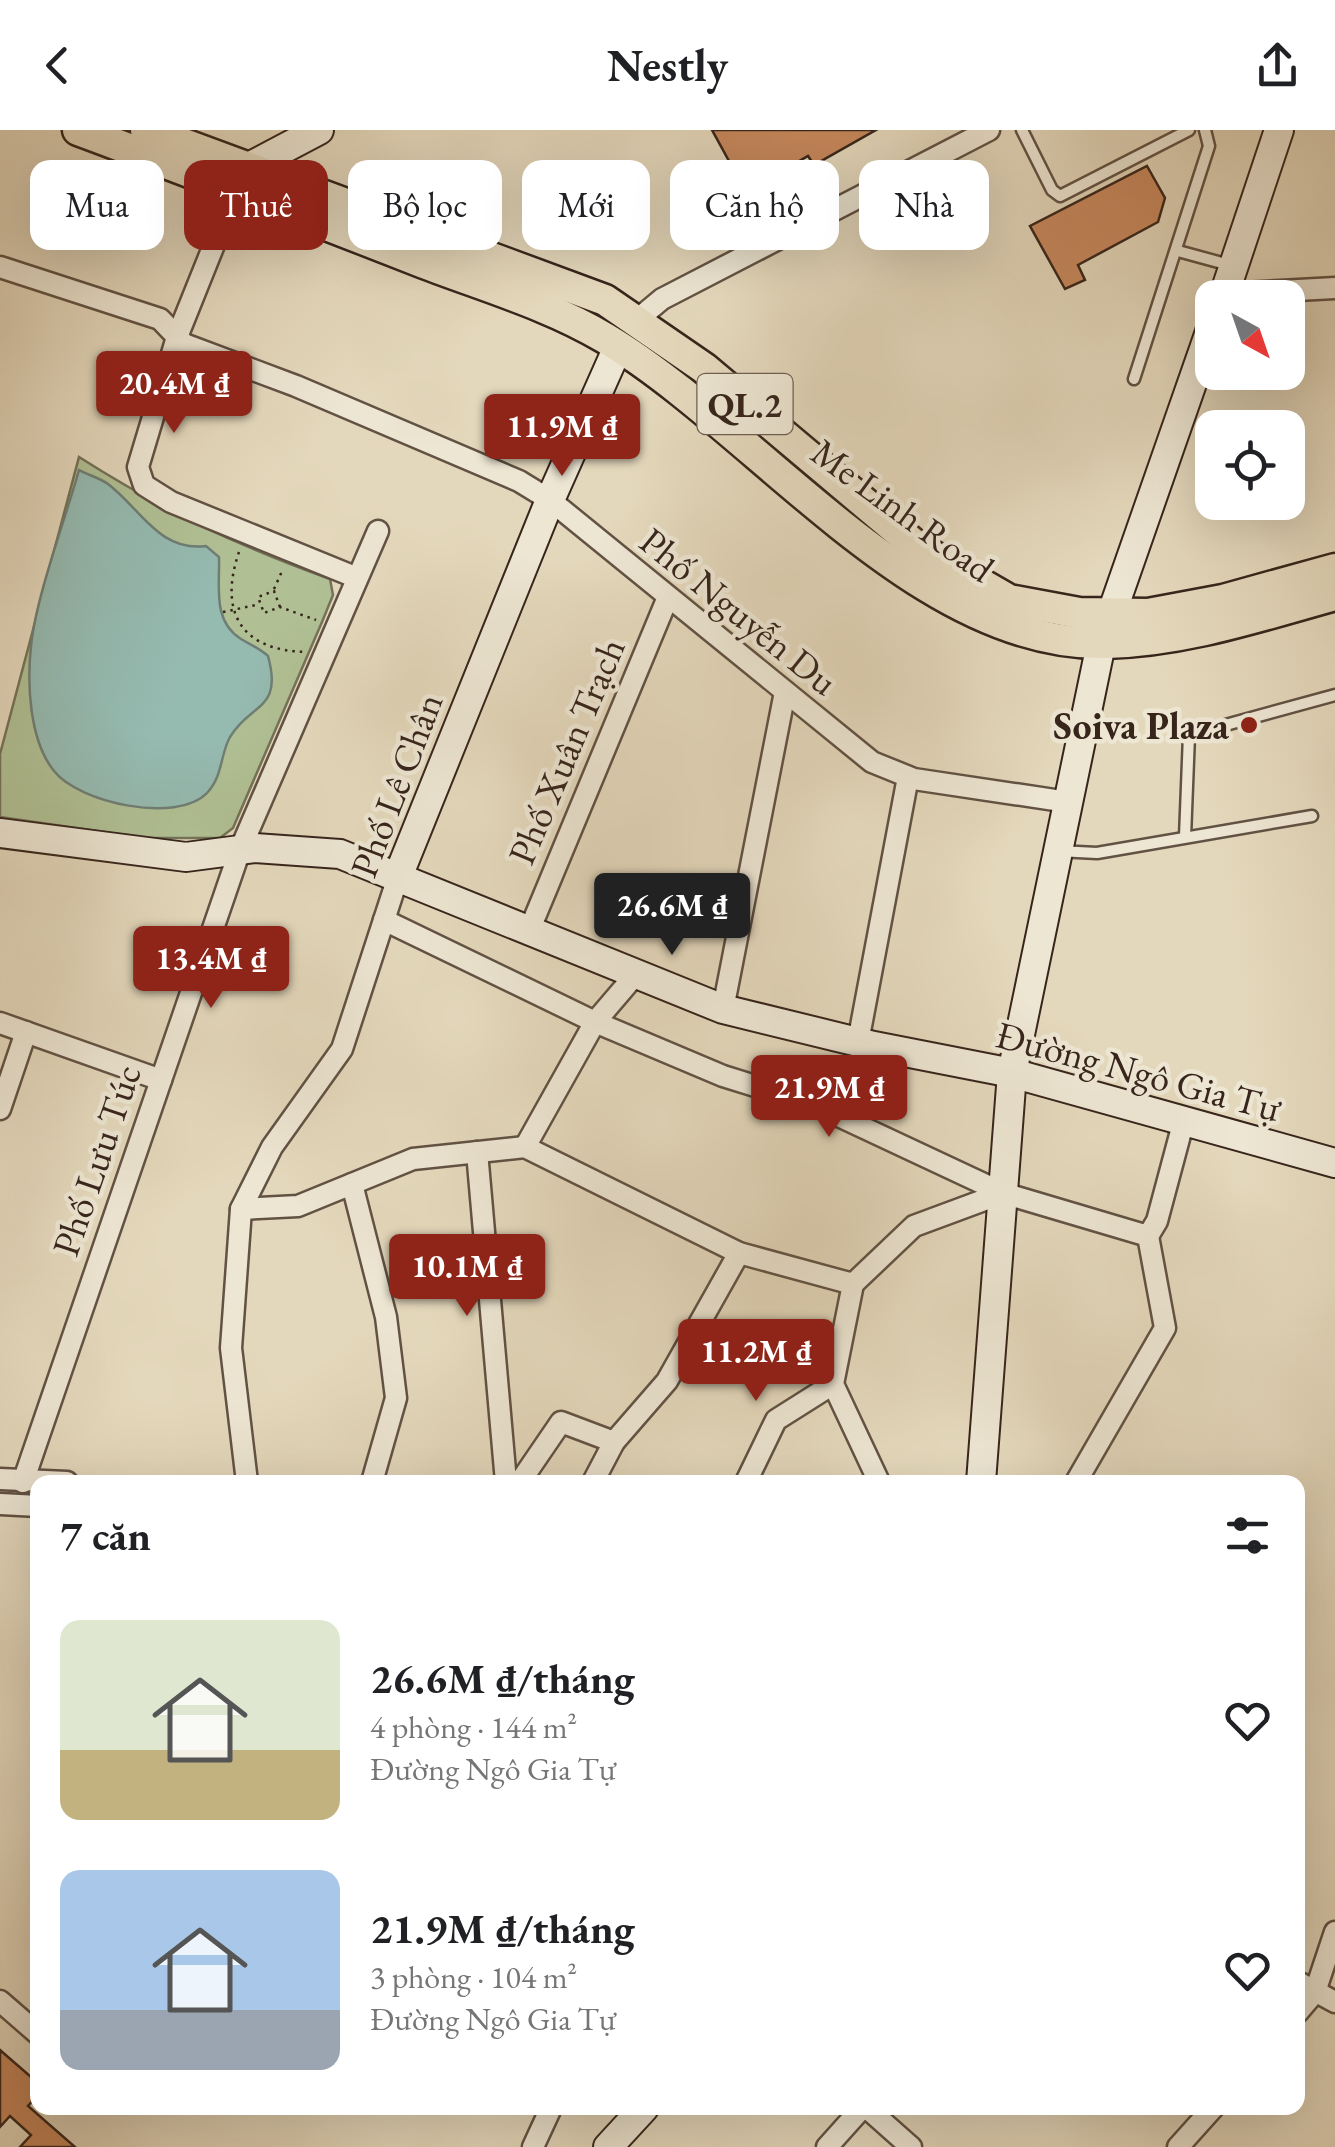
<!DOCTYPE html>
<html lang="vi">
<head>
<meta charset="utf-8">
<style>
  :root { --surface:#fff; --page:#f2f2f2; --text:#202124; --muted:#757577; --accent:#8f2418 }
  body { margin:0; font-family:"EB Garamond",serif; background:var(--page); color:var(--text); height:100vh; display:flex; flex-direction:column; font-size:38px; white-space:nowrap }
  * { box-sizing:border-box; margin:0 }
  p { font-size:32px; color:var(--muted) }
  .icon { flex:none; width:55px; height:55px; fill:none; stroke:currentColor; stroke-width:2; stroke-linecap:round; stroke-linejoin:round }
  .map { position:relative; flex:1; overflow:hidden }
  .details { position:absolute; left:30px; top:1345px; width:1275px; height:640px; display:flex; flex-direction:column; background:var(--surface); border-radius:20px; box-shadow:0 10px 40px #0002 }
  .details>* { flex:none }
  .hud { position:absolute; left:30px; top:30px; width:1275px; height:90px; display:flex; gap:20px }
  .needle { width:65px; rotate:140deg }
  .tools { position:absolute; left:1195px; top:150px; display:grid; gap:20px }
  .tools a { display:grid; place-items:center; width:110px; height:110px; border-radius:20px; background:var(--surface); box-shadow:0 10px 40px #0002; font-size:50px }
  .price { position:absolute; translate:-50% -85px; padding:0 22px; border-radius:10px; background:var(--accent); color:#fff; font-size:32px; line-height:65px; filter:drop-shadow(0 2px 5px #0008) }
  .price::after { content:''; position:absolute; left:50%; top:60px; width:30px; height:22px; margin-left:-15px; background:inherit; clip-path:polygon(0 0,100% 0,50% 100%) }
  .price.on { background:#222; color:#fff }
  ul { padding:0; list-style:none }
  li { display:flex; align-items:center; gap:30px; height:250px; padding:0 30px }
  li span { display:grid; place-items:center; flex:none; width:280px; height:200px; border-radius:20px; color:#555 }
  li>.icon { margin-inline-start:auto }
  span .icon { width:120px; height:120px; fill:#fffc; stroke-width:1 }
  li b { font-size:42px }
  h2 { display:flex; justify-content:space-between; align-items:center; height:120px; padding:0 30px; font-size:42px }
  .chip { padding:0 35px; border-radius:20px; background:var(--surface); box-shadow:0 10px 40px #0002; font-size:35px; line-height:90px }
  .chip.on { background:var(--accent); color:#fff }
  header { display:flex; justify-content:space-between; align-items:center; height:130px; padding:0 30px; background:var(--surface); font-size:45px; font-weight:700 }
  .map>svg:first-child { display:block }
  .green { fill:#b0c094; stroke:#747258; stroke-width:2.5 }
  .water { fill:#95bab0; stroke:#6f7e75; stroke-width:2.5 }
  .building { fill:#c7885d; stroke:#37251c; stroke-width:2.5 }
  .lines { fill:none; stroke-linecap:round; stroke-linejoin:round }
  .lane-casing { stroke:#625244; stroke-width:15 }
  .street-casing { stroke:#625244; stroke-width:25 }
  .secondary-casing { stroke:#37251c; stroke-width:32 }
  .primary-casing { stroke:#37251c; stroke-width:35 }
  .path { stroke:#37251c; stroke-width:2.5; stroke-dasharray:2.5 5; stroke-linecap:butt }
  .lane { stroke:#ede6d3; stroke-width:10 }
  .street { stroke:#ede6d3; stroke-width:20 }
  .secondary { stroke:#ede6d3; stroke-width:28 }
  .primary { stroke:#e4d8bc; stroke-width:30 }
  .poi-dot { fill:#8f2418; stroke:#ede6d3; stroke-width:4 }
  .labels { text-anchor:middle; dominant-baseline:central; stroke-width:9; stroke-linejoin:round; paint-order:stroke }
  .shield { fill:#ede6d3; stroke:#6e5f53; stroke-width:2.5 }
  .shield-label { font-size:35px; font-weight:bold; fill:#37251c }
  .street-label { font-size:38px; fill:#37251c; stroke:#ede6d3 }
  .poi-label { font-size:38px; font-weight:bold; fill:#37251c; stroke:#ede6d3; text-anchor:end }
</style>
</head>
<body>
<header><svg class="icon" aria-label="back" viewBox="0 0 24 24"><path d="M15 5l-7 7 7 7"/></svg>Nestly<svg class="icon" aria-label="share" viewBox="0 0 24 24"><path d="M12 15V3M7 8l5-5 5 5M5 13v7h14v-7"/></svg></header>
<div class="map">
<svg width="1335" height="2017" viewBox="0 0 1335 2017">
  <rect width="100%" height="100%" fill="#e4d8bc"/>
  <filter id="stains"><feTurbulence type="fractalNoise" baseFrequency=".002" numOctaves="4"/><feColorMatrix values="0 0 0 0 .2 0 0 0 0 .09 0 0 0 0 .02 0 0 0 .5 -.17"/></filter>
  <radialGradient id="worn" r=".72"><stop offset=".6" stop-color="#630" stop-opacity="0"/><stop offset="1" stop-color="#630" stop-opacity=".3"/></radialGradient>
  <path class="green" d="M79 327C164 381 236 415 330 449L333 465 322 492 233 698 220 708H146L0 687V624Z"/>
  <path class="water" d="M79 340C88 345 100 348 108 354 141 379 159 422 206 416L219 427C220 456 212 491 241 509 251 515 259 518 268 526 283 581 251 572 230 607 220 625 223 646 207 663 177 694 79 673 54 641 29 610 27 553 31 516 36 467 65 390 79 340Z"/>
  <g class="building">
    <polygon points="712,0 876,0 814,35 808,26 746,62"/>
    <polygon points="1147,36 1165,68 1158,92 1078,135 1085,150 1065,159 1030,96"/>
    <polygon points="0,1920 38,1953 38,1965 28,1976 75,2017 20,2017 31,2005 10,1986 0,1997"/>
  </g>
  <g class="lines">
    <defs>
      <g id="lane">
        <polyline points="1022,0 1052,60 1060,66 1189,0"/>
        <polyline points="1178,121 1233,136"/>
        <polyline points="1134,249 1209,16 1205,0"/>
        <polyline points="1185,707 1189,605 1335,565"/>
        <polyline points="1058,721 1097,723 1312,686"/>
      </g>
      <g id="street">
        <polyline points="236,60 177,207 138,337 144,355 171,372 355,447"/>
        <polyline points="0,137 160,189 184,214 296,256 519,351 550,370 872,632 914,649 1068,672"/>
        <polyline points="1224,164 1335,158"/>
        <polyline points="638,189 662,169 989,0"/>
        <polyline points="384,790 595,892 723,946 813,974 1003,1063 1148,1106 1157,1091 1184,990"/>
        <polyline points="529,801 668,467"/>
        <polyline points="723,879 785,562"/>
        <polyline points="0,893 161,950"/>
        <polyline points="858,912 908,647"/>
        <polyline points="0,979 26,902"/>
        <polyline points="525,1017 595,892 636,844"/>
        <polyline points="477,1022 506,1352"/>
        <polyline points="352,1054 386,1187 396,1268 372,1352"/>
        <polyline points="241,1079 298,1076 413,1029 525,1017 739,1123 853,1154 914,1096 1003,1063"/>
        <polyline points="853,1154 833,1254 879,1352"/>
        <polyline points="0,1349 67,1352"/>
        <polyline points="23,1352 240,720 378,401"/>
        <polyline points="247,1352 231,1218 241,1079 272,1017 342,919 399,744"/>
        <polyline points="520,1352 561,1292 614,1312"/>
        <polyline points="593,1352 614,1312 667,1251 739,1123"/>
        <polyline points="746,1352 776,1290 833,1254"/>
        <polyline points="1076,1352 1165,1198 1148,1106"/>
        <polyline points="0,1374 38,1376"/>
        <polyline points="1298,1852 1335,1872"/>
        <polyline points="0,1871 38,1904"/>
        <polyline points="1298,1882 1315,1862 1335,1802"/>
        <polyline points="867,1978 911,2017"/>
        <polyline points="533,2017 551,1978"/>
        <polyline points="827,2017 862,1978"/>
        <polyline points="1178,2017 1213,1978"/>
      </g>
      <g id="secondary">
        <polyline points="247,38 319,0"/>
        <polyline points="1223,168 1279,0"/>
        <polyline points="0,703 186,727 255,718 340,724 723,879 874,916 1012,943 1335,1033"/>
        <polyline points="399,744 550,370 618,217"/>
        <polyline points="981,1352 1012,943 1101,514 1212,196"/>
        <polyline points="608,2017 644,1978"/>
      </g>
      <g id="primary">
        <path d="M78 0C194 43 309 88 424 133 484 156 550 175 605 208 758 299 919 518 1106 513 1185 511 1259 486 1335 465"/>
        <polyline points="146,0 605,170 704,238 917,417 1009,470 1079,483 1148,484 1223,470 1335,439"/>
      </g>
    </defs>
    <use href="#lane" class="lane-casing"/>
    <use href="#street" class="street-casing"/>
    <use href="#secondary" class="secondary-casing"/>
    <use href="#primary" class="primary-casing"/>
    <g class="path">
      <path d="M239 422C218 483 242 521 307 522"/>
      <polyline points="274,459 283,439"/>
      <polyline points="280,477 274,461 258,467 264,483 280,477 316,490"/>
      <polyline points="223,482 256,475"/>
    </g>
    <use href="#lane" class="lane"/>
    <use href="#street" class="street"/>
    <use href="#secondary" class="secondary"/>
    <use href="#primary" class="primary"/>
  </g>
  <circle class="poi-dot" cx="1249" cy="595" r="10"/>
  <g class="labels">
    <rect class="shield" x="697.5" y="244" width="95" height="60" rx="8"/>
    <g class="shield-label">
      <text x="745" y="274">QL.2</text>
    </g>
    <g class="street-label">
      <text transform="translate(903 380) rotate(36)">Me Linh Road</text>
      <text transform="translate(739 481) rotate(39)">Phố Nguyễn Du</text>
      <text transform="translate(566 621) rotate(-67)">Phố Xuân Trạch</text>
      <text transform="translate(396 655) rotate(-69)">Phố Lê Chân</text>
      <text transform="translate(1139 941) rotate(15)">Đường Ngô Gia Tự</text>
      <text transform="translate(96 1030) rotate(-71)">Phố Lưu Túc</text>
    </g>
    <g class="poi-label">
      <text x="1229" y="595">Soiva Plaza</text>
    </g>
  </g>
  <rect width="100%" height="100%" filter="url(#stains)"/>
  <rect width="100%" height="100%" fill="url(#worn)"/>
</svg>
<div class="tools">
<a><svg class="needle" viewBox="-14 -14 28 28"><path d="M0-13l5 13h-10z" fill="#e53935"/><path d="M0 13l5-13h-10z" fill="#757577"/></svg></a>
<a><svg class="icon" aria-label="locate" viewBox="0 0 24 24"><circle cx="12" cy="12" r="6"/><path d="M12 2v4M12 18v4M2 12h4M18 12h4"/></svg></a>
</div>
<b class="price" style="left:174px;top:306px">20.4M ₫</b>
<b class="price" style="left:562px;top:349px">11.9M ₫</b>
<b class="price on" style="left:672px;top:828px">26.6M ₫</b>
<b class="price" style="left:211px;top:881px">13.4M ₫</b>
<b class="price" style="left:829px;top:1010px">21.9M ₫</b>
<b class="price" style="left:467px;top:1189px">10.1M ₫</b>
<b class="price" style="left:756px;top:1274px">11.2M ₫</b>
<div class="hud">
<a class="chip">Mua</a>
<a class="chip on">Thuê</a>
<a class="chip">Bộ lọc</a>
<a class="chip">Mới</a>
<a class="chip">Căn hộ</a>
<a class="chip">Nhà</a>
</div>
<section class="details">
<h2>7 căn<svg class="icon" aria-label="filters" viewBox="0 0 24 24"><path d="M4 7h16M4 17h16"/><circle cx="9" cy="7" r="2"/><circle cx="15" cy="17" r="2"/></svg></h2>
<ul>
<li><span style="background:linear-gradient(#dfe7d0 65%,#c2b280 0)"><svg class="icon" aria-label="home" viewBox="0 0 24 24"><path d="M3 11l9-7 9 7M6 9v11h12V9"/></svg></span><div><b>26.6M ₫/tháng</b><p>4 phòng · 144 m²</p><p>Đường Ngô Gia Tự</p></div><svg class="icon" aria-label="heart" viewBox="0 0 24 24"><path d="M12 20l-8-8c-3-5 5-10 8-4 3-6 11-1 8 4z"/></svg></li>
<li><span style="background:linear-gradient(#a9c7e8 70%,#9aa5b1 0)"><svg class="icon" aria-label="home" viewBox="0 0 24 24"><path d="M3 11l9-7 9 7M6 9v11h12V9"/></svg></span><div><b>21.9M ₫/tháng</b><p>3 phòng · 104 m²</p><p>Đường Ngô Gia Tự</p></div><svg class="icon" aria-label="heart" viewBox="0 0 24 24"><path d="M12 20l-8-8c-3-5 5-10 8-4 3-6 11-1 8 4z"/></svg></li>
</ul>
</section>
</div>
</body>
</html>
